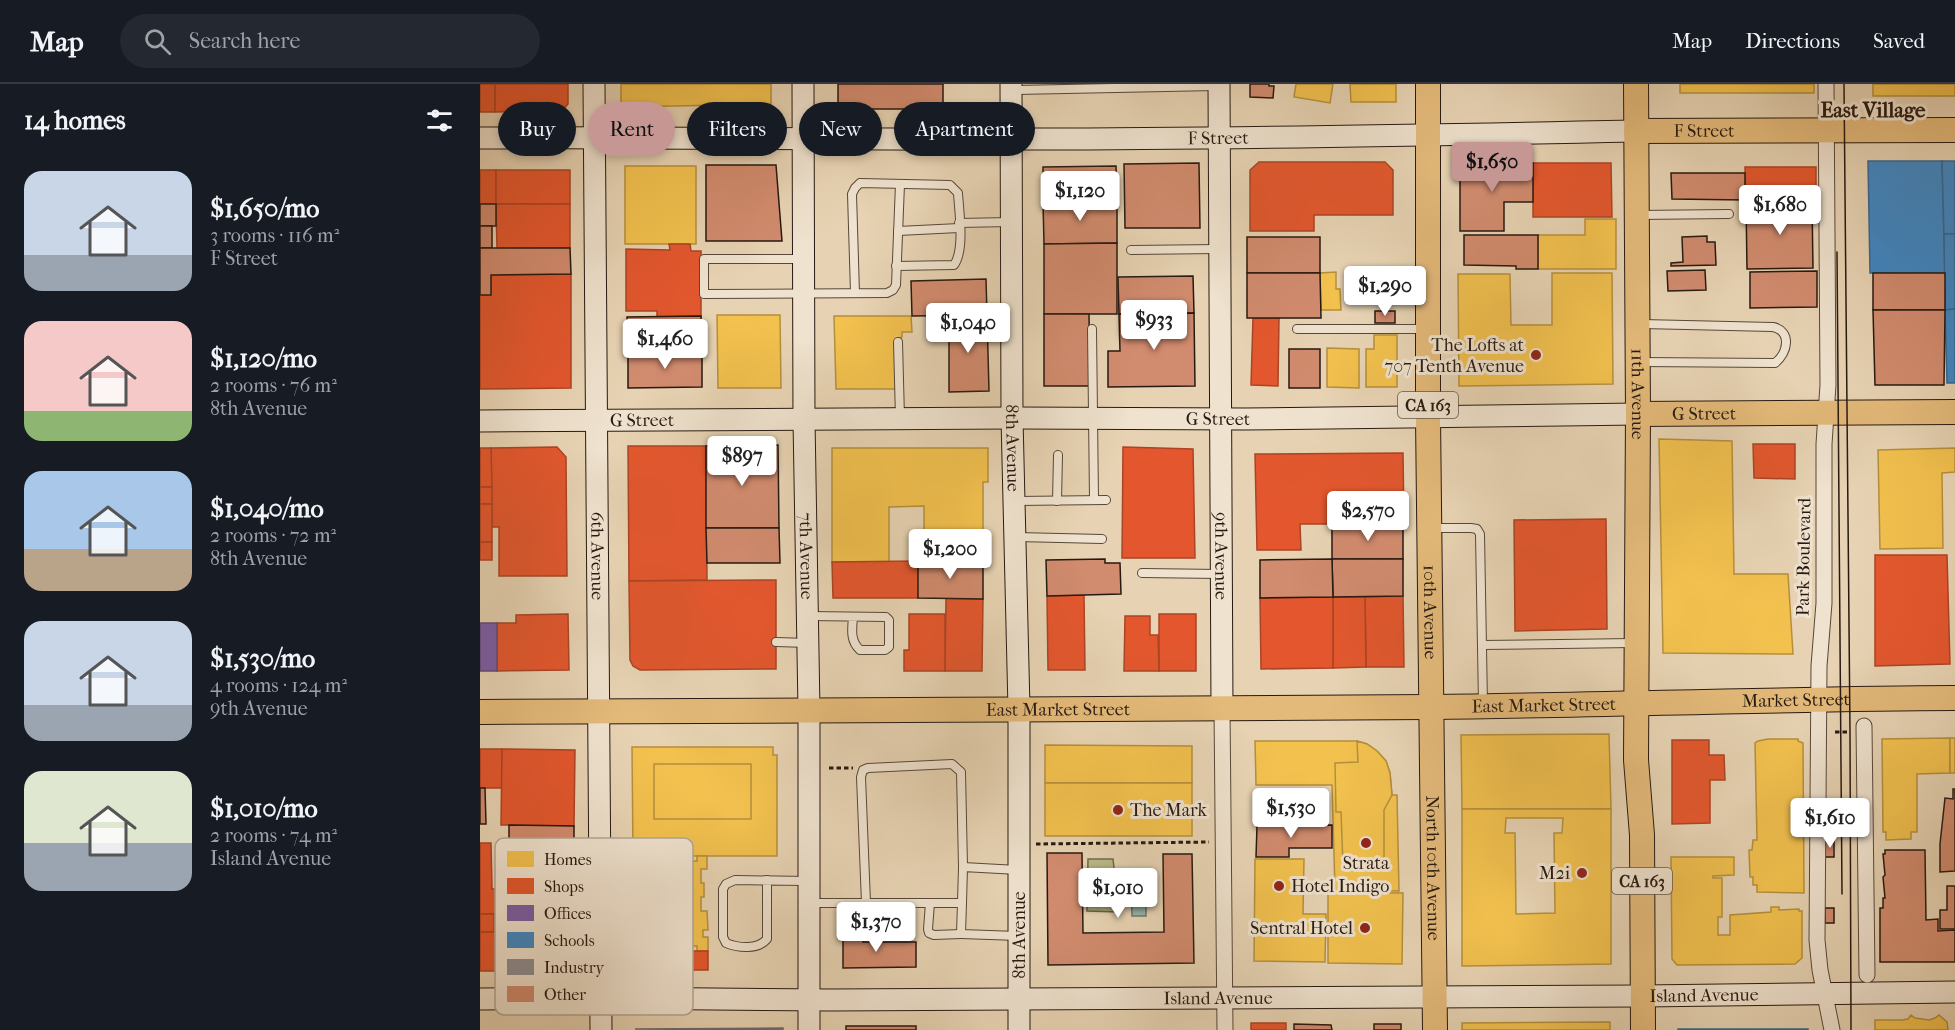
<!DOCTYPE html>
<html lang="en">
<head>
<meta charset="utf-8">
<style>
  :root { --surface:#171b24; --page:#242831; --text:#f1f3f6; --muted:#9ea1a6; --line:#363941; --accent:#c59692 }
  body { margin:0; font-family:"IM FELL French Canon",serif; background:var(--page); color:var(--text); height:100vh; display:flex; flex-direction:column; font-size:22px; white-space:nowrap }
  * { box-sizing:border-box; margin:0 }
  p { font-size:20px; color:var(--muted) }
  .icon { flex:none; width:33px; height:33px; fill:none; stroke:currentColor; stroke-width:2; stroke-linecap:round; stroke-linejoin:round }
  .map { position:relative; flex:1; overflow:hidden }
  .sheet { display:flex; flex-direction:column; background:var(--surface); width:480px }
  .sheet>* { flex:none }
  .top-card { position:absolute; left:18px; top:18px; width:570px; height:54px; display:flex; gap:12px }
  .price { position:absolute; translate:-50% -51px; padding:0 14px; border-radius:6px; background:#fff; color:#222; font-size:20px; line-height:39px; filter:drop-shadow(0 2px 3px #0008) }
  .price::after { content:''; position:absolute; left:50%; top:36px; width:18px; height:14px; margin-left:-9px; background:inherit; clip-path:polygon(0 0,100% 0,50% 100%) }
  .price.active { background:var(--accent); color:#111 }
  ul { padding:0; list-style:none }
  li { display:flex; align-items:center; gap:18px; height:150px; padding:0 24px }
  li span { display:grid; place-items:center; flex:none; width:168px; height:120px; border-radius:18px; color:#555 }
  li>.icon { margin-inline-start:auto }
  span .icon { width:72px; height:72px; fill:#fffc; stroke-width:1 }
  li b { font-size:26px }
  h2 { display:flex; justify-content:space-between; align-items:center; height:72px; padding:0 24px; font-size:26px }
  .chip { padding:0 21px; border-radius:27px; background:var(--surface); box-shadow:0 3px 9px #0003; font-size:21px; line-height:54px }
  .chip.active { background:var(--accent); color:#111 }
  header { display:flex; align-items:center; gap:36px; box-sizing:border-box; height:84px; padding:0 30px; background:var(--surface); border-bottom:2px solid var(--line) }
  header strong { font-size:28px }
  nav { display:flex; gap:33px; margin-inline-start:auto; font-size:21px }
  .search { width:420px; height:54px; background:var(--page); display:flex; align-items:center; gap:15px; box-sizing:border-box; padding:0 21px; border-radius:33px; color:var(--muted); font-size:22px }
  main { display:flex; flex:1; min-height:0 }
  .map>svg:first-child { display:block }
  .green { fill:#babb89; stroke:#706a4d; stroke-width:1.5 }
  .water { fill:#97b8ac; stroke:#6a786e; stroke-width:1.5 }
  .homes { fill:#f2c14e; stroke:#b58f3c; stroke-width:1.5; fill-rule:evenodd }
  .shops { fill:#e4572e; stroke:#ab4425; stroke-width:1.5 }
  .offices { fill:#7b5ea7; stroke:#62497a; stroke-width:1.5 }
  .schools { fill:#3f88c5; stroke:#38678f; stroke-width:1.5 }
  .industry { fill:#8d8d92; stroke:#6e6a6b; stroke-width:1.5 }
  .building { fill:#d18b6e; stroke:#271911; stroke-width:1.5 }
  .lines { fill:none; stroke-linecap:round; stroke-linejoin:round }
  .lane-casing { stroke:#57483a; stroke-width:10 }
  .street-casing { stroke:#57483a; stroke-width:17 }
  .secondary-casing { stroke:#271911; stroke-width:23 }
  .primary-casing { stroke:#271911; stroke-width:26 }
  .path { stroke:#271911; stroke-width:3; stroke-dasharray:4.5 3; stroke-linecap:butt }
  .lane { stroke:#efe2ce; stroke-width:8 }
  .street { stroke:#efe2ce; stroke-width:15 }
  .secondary { stroke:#efe2ce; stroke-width:21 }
  .primary { stroke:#e4ba7a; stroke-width:24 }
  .tram { stroke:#271911; stroke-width:1.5 }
  .poi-dot { fill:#8f2418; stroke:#efe2ce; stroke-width:2 }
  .labels { text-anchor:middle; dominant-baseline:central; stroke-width:6; stroke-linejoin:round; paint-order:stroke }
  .shield { fill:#efe2ce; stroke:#63554a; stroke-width:1.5 }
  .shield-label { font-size:16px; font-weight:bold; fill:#271911 }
  .street-label { font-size:18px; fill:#271911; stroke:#efe2ce }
  .poi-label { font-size:18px; fill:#271911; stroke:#efe2ce; text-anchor:end }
  .quarter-label { font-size:21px; font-weight:bold; fill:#271911; stroke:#efe2ce }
  .key { fill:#efe2ce; stroke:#b3a695; stroke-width:1.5 }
  .key-label { font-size:16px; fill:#271911 }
</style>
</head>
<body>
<header>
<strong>Map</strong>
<div class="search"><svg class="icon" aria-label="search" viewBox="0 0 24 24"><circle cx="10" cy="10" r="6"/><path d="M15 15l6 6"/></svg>Search here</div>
<nav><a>Map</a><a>Directions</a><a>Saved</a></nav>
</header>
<main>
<section class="sheet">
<h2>14 homes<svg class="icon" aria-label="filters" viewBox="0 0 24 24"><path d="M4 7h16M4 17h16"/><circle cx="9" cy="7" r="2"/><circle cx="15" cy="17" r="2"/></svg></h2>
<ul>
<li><span style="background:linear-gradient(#c9d6e8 70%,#9aa5b1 0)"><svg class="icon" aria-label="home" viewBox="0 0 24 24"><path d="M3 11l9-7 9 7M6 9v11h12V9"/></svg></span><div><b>$1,650/mo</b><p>3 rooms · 116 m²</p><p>F Street</p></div></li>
<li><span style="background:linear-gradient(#f6c9c9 75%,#8fb573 0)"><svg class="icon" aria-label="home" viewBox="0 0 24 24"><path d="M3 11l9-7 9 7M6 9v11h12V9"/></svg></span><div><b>$1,120/mo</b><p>2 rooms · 76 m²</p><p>8th Avenue</p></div></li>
<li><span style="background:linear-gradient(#a9c7e8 65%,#b9a48a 0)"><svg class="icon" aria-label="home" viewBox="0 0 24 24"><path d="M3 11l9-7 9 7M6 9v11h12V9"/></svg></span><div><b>$1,040/mo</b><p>2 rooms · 72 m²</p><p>8th Avenue</p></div></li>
<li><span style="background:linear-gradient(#c9d6e8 70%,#9aa5b1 0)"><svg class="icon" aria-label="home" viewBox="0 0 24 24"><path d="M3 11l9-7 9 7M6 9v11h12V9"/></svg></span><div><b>$1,530/mo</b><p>4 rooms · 124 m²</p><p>9th Avenue</p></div></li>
<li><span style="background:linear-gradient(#dfe7d0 60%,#9aa5b1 0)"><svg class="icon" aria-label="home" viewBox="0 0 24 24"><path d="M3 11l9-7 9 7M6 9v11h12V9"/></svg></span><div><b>$1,010/mo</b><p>2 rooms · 74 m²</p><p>Island Avenue</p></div></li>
</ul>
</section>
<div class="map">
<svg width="1475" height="946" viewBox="0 0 1475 946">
  <rect width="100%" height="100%" fill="#e7d3b3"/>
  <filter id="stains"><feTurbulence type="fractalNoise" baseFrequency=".00333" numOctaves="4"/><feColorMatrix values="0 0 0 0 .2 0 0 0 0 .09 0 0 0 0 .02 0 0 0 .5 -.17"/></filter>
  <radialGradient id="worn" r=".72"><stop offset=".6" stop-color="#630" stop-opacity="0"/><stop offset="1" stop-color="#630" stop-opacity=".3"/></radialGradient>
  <polygon class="green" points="608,775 633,775 639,828 607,827"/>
  <polygon class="water" points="651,796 666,796 666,832 652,832"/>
  <g class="homes">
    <polygon points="141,0 291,0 291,20 141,23"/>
    <polygon points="816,0 853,0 850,19 814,13"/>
    <polygon points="870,0 916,0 916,18 871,18"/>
    <rect x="1200" y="0" width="134" height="9"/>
    <rect x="1393" y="0" width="82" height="12"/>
    <rect x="145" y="82" width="71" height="78"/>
    <polygon points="1105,135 1136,135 1136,185 1058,185 1058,151 1105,151"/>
    <polygon points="856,188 856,205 860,205 861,226 841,226 840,189"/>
    <polygon points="1072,189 1132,189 1133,300 979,302 978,190 1030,190 1031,241 1072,241"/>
    <rect x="872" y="191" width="38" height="28"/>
    <polygon points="237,231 300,231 301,304 238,304"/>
    <polygon points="354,232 431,232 432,248 422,248 422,253 415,256 417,305 356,305"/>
    <polygon points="894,251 917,251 917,303 886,303 886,265 894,265"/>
    <polygon points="847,264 879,265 879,304 847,303"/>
    <polygon points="1179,355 1252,357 1254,490 1308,490 1313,570 1183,569"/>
    <polygon points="352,364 508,364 508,398 503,398 503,478 444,478 444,422 409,423 409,478 352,478"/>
    <polygon points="1475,364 1475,388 1462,389 1463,464 1400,465 1398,366"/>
    <polygon points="1129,650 1131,725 982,725 981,651"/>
    <polygon points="1470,654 1470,689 1437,690 1437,748 1431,748 1431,755 1406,756 1406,748 1403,748 1402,655"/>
    <rect x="1470" y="654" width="5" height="35"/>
    <polygon points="1288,655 1318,655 1318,657 1323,659 1324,809 1277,808 1277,801 1273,801 1273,793 1270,793 1269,766 1272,766 1273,756 1277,756 1275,659 1278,657"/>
    <polygon points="775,657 877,657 887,660 897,667 906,677 910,689 912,711 917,711 919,807 855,806 852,701 776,701"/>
    <polygon points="877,657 887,660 897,667 906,677 910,689 912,711 904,726 904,781 863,781 861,728 856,728 855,679 878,678"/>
    <polygon points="565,661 712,662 712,699 565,699"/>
    <polygon points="152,663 293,663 293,671 297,671 297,772 153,772"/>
    <rect x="174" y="680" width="97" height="55"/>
    <rect x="565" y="699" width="147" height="53"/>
    <path d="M982 725H1131V880L982 882ZM1026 734H1083L1082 749H1074L1075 829 1036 830 1035 749H1025Z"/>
    <polygon points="217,772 227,772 227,785 221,785 221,799 224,799 224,813 221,813 221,827 227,827 228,846 223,846 223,853 228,853 228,867 217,867 217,862 201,862 201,867 185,867 185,862 168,862 168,867 149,867 149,831 161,831 161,825 150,825 150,796 155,796 155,792 150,792 150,773 167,773 167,777 185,777 185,773 200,773 200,777 217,777"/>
    <polygon points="1191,773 1254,773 1254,791 1233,792 1233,794 1242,794 1242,833 1238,833 1238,851 1250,851 1250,831 1291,828 1291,823 1299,823 1299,826 1319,825 1319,827 1322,827 1322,874 1315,880 1197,881 1192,875"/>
    <polygon points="775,775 824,775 823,830 846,830 845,878 774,877"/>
    <polygon points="848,808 923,809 922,880 848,879"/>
    <polygon points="1431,931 1435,934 1449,936 1455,934 1459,931 1467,938 1468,946 1395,946 1395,936 1422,936 1428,935"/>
    <polygon points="1130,938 1130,946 982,946 982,939"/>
  </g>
  <g class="shops">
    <rect x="0" y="0" width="15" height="28"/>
    <polygon points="15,0 88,0 88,20 82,27 15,28"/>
    <polygon points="779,78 905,78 913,86 913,131 834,131 834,147 770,147 770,86"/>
    <polygon points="1053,79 1131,79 1132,133 1053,133"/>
    <polygon points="1265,83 1336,83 1336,118 1266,119"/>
    <rect x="0" y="86" width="16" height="34"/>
    <rect x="16" y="86" width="74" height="34"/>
    <polygon points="16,120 90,120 90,164 17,165"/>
    <polygon points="189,160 210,160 211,167 221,167 221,232 177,233 177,227 146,227 146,165 190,166"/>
    <polygon points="91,190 91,304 0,305 0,211 11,211 11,191"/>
    <polygon points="773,234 799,234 798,302 771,301"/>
    <polygon points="1273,360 1315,360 1315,395 1274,394"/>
    <polygon points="148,362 226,362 227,496 149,497"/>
    <polygon points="77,363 86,373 87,492 19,492 19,443 12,443 11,364"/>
    <polygon points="643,363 713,365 715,474 642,474"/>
    <polygon points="0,364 11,364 12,403 0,403"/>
    <polygon points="923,369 924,440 820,440 821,466 777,466 775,370"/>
    <rect x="0" y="403" width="12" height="17"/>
    <rect x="0" y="420" width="12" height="38"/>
    <polygon points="1126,435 1127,545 1035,547 1034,436"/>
    <rect x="0" y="458" width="12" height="18"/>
    <polygon points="1395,471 1467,471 1470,580 1395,582"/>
    <polygon points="438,477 438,514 353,514 352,478"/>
    <polygon points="296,496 296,585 160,586 153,582 150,576 149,497"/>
    <polygon points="604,511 605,586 568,586 567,512"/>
    <polygon points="923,512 924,583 886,583 885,513"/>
    <polygon points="853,513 885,513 886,583 853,584"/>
    <polygon points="853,513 853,584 781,585 780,514"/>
    <polygon points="466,514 503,515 502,587 465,587"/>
    <polygon points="88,530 89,586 17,587 17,539 36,539 36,531"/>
    <polygon points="429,530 465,530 465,587 424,587 424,566 429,566"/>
    <rect x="679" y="530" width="37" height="57"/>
    <polygon points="645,532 670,532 670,551 678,551 679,587 644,587"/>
    <polygon points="1192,656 1229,656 1229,671 1244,671 1245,696 1230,696 1230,739 1192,740"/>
    <rect x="0" y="665" width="22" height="39"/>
    <polygon points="22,665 95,666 94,742 21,741"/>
    <polygon points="0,759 11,759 12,805 20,805 20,830 0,830"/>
    <rect x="0" y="830" width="14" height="18"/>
    <rect x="0" y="848" width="22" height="39"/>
    <rect x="151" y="867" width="77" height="19"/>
    <rect x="771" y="939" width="35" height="7"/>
  </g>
  <rect class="offices" x="0" y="539" width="17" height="48"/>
  <g class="schools">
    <polygon points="1388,77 1462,77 1465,189 1390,189"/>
    <polygon points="1462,77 1475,77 1475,150 1464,150"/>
    <polygon points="1464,150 1475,150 1475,225 1465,226"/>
    <polygon points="1475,225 1475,299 1467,299 1465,226"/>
    <rect x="1198" y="945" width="130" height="1"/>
  </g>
  <polygon class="industry" points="303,944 303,946 155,945"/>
  <g class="building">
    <rect x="358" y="0" width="105" height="25"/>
    <polygon points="770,0 789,0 789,2 794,2 793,14 770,13"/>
    <polygon points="719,79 720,144 645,144 644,80"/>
    <polygon points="1053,79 1053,118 1024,118 1024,147 980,147 980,80"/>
    <polygon points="226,81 296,81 302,157 226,157"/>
    <polygon points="636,82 637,117 563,118 563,83"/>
    <polygon points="1191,89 1265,89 1265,116 1192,115"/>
    <polygon points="637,117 637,159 564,160 563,118"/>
    <polygon points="1332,118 1333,184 1267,185 1266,119"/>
    <rect x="0" y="120" width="16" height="22"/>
    <rect x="0" y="142" width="12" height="22"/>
    <polygon points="984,151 1058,151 1058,185 1036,185 1036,182 984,181"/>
    <polygon points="1227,152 1227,158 1235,158 1236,181 1191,182 1191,179 1203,178 1202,153"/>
    <rect x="767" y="153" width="73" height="36"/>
    <polygon points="637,159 637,230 564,230 564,160"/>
    <polygon points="0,164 90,164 91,190 11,191 11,211 0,211"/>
    <polygon points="1225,186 1226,206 1188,207 1187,187"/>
    <polygon points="1337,187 1337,223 1270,224 1270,188"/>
    <polygon points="767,189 840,189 841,234 767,234"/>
    <rect x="1393" y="189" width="72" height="37"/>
    <polygon points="713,192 714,229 639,230 638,193"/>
    <polygon points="506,195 507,231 432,232 431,197"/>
    <polygon points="1393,226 1465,226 1464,301 1395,301"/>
    <rect x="895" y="227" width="20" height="12"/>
    <polygon points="714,229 715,302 628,303 628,267 640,267 639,230"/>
    <polygon points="564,230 609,230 610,302 564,302"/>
    <polygon points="469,231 507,231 509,307 469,308"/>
    <polygon points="221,232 222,268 148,269 147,233"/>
    <rect x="809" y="265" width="31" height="39"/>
    <polygon points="222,268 222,303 148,304 148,269"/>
    <polygon points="298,361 299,444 226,444 226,362"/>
    <polygon points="923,441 923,475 852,475 852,442"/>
    <polygon points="226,444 299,444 300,479 227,479"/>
    <polygon points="625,475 625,479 640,479 641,510 567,512 566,476"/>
    <polygon points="852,475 923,475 923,512 853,513"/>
    <polygon points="852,475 853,513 780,514 780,476"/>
    <polygon points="438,477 503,478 503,515 438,514"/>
    <polygon points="0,704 5,704 6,740 0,740"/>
    <polygon points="1473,705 1475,705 1475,787 1460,788 1460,760 1465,714 1473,715"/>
    <polygon points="29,741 94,742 94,776 29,776"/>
    <polygon points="852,741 852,764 809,764 809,773 776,773 777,742"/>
    <rect x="1345" y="757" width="9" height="16"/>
    <polygon points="1405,766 1445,766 1446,836 1458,835 1458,847 1475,846 1475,878 1400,878 1400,824 1403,824 1403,814 1405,814 1403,793 1405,791 1403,770 1405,770"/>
    <polygon points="567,769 602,769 603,849 684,848 683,770 712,770 714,879 568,881"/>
    <polygon points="1467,802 1475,802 1475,845 1460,845 1460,826 1467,826"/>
    <rect x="1345" y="824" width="9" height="15"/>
    <polygon points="363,846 383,846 383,858 436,858 436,883 363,884"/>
    <polygon points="814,940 851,941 852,946 814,946"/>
    <rect x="894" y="940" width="27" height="6"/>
    <rect x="366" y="942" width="70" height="4"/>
  </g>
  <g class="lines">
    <defs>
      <g id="lane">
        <polyline points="532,6 736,2"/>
        <polyline points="1158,131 1249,130"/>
        <polyline points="479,139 530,138"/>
        <polyline points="418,147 479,144"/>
        <polyline points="651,166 738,165"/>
        <polyline points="321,175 224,175 224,210 407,209 413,206 416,201 420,100"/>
        <path d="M375 209 372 110 375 104 380 99 470 101 478 109C479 127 485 166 474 181L416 182"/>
        <polyline points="612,245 614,416"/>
        <polyline points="817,245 945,245"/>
        <polyline points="418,258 420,334"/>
        <path d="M1159 278 1295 279C1308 269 1312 247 1293 243L1162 240"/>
        <polyline points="536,417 626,416"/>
        <polyline points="577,417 578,371"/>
        <polyline points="951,444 991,444 997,445 1000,450 1003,620"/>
        <polyline points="537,453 622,455"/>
        <polyline points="662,489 740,490"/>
        <path d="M329 532 406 533 409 536V563L405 566H380C370 557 372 545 373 533"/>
        <polyline points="296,558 328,559"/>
        <polyline points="1002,561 1153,559"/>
        <path d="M287 796V855C278 866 258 864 246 859L243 853V805L246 800 255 796 327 797"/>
        <polyline points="330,819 482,819 481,850 539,852"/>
        <polyline points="386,819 381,693 383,686 388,684 472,680 481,688 483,783"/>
        <polyline points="450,819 448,845 449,849 454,851 481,850"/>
        <polyline points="482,819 483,783 538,786"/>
        <polyline points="36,913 36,868 82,867"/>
      </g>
      <g id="street">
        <polyline points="1346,0 1348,301 1344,360 1344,519 1339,582 1337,856 1340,886 1352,946"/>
        <polyline points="742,624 745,946"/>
        <polyline points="1384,642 1387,891"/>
      </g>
      <g id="secondary">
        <path id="s1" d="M114 0 121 946"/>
        <path id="s2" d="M323 0 324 336 329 626V946"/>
        <path id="s3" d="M531 0 532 334 539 625V946"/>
        <path id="s4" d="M739 0 742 624"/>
        <path id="s5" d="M0 54C186 53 372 56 558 55 757 55 957 51 1156 47"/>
        <path id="s6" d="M0 337 532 334 764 335 1158 330"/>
        <path id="s7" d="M0 915 129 914 350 916 1163 912 1475 908"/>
      </g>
      <g id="primary">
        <path id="s8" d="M948 0V333L955 946"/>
        <path id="s9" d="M1156 0 1158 330 1156 676 1162 751 1163 946"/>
        <path id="s10" d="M1156 47 1475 46"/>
        <path id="s11" d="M1158 330 1475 328"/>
        <path id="s12" d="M0 628C316 626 633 626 949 623 1124 621 1300 615 1475 614"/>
      </g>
    </defs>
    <use href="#lane" class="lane-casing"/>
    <use href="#street" class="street-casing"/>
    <use href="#secondary" class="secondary-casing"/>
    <use href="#primary" class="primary-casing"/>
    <g class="path">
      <polyline points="1355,648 1368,648"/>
      <polyline points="349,684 373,684"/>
      <polyline points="556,760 729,758"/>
    </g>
    <use href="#lane" class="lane"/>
    <use href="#street" class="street"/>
    <use href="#secondary" class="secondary"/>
    <use href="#primary" class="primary"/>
    <g class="tram">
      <polyline points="1364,0 1370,648 1371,946"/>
      <polyline points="1357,168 1362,810"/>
    </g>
  </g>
  <g class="poi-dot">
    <circle cx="1056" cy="271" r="6"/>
    <circle cx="638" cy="726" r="6"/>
    <circle cx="886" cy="759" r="6"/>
    <circle cx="1102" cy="789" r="6"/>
    <circle cx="799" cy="802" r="6"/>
    <circle cx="885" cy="844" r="6"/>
  </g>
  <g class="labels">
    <g class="shield">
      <rect x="918" y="308" width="60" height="26" rx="4.5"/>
      <rect x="1132" y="784" width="60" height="26" rx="4.5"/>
    </g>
    <g class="shield-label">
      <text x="948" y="321">CA 163</text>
      <text x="1162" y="797">CA 163</text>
    </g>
    <g class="street-label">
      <text stroke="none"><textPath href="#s10" startOffset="68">F Street</textPath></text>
      <text stroke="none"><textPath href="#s5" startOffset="738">F Street</textPath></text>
      <text stroke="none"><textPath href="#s9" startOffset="310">11th Avenue</textPath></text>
      <text stroke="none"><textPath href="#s11" startOffset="66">G Street</textPath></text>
      <text stroke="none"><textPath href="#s6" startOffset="738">G Street</textPath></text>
      <text stroke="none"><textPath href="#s6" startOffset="162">G Street</textPath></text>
      <text stroke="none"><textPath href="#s3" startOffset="364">8th Avenue</textPath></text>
      <text stroke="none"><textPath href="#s1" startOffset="472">6th Avenue</textPath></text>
      <text stroke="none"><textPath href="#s2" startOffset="472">7th Avenue</textPath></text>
      <text stroke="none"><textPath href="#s4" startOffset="472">9th Avenue</textPath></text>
      <text transform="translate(1324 473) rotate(-89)">Park Boulevard</text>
      <text stroke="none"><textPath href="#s8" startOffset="528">10th Avenue</textPath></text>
      <text stroke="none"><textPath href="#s12" startOffset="1316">Market Street</textPath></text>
      <text stroke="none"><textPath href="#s12" startOffset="1064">East Market Street</textPath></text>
      <text stroke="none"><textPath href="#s12" startOffset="578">East Market Street</textPath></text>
      <text stroke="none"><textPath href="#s8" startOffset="784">North 10th Avenue</textPath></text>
      <text transform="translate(539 851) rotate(-90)">8th Avenue</text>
      <text stroke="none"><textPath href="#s7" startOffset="1224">Island Avenue</textPath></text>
      <text stroke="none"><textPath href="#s7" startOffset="738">Island Avenue</textPath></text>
    </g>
    <g class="poi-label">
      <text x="1044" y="261">The Lofts at<tspan x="1044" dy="21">707 Tenth Avenue</tspan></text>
      <text x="650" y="726" text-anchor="start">The Mark</text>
      <text x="886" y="779" text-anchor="middle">Strata</text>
      <text x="1090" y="789">M2i</text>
      <text x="811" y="802" text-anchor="start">Hotel Indigo</text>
      <text x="873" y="844">Sentral Hotel</text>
    </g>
    <g class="quarter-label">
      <text x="1393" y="26">East Village</text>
    </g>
  </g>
  <rect x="15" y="754" width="198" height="177" rx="9" class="key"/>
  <rect x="27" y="767" width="27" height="16" fill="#f2c14e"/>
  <rect x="27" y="794" width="27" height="16" fill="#e4572e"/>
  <rect x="27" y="821" width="27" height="16" fill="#7b5ea7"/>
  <rect x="27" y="848" width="27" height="16" fill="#3f88c5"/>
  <rect x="27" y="875" width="27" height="16" fill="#8d8d92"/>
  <rect x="27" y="902" width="27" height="16" fill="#d18b6e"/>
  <g class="key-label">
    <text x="64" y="781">Homes</text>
    <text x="64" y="808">Shops</text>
    <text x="64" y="835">Offices</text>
    <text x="64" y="862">Schools</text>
    <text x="64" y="889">Industry</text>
    <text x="64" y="916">Other</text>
  </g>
  <rect width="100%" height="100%" filter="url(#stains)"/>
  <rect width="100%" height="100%" fill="url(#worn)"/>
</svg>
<b class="price active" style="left:1012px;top:109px">$1,650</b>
<b class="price" style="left:600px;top:138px">$1,120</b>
<b class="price" style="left:1300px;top:152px">$1,680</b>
<b class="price" style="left:905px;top:233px">$1,290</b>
<b class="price" style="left:674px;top:267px">$933</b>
<b class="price" style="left:488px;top:270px">$1,040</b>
<b class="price" style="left:185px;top:286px">$1,460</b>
<b class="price" style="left:262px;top:403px">$897</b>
<b class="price" style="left:888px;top:458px">$2,570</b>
<b class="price" style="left:470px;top:496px">$1,200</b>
<b class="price" style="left:811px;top:755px">$1,530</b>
<b class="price" style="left:1350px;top:765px">$1,610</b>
<b class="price" style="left:638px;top:835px">$1,010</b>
<b class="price" style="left:396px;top:869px">$1,370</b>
<div class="top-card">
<a class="chip">Buy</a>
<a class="chip active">Rent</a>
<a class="chip">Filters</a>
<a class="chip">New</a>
<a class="chip">Apartment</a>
</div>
</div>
</main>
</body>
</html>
